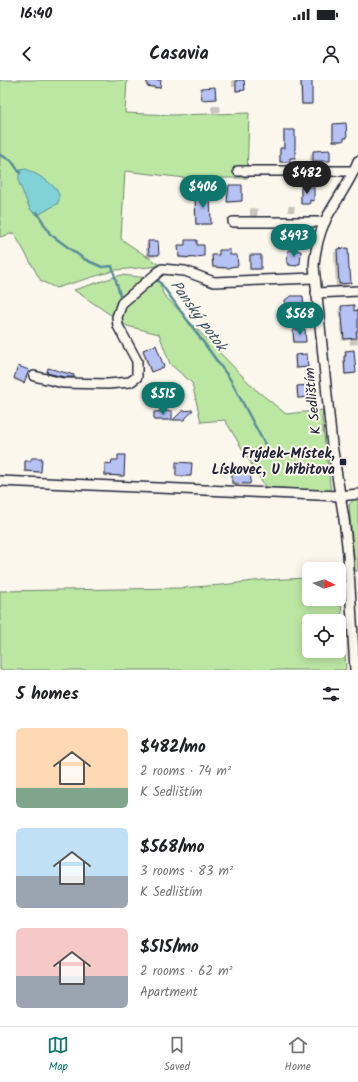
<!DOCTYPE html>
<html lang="en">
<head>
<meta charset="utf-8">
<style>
  :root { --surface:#fff; --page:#f6f6f6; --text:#202124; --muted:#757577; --line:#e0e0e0; --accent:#0f766e }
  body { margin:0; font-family:Kalam,sans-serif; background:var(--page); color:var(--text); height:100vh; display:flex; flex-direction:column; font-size:15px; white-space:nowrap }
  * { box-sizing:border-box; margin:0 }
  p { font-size:13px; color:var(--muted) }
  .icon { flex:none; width:22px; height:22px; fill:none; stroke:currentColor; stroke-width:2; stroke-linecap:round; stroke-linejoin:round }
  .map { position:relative; height:590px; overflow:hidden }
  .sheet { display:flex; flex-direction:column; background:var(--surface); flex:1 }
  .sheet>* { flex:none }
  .needle { width:26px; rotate:95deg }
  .buttons { position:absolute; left:302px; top:482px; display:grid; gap:8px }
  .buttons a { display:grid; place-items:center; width:44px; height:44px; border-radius:6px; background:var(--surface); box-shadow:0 2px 10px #0003; font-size:20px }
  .price { position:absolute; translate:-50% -34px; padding:0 9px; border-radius:14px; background:var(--accent); color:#fff; font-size:13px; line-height:26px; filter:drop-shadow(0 1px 2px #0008) }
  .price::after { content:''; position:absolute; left:50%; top:24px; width:12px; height:9px; margin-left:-6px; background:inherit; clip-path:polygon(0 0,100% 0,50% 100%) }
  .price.current { background:#222; color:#fff }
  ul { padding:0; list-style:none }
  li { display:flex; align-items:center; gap:12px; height:100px; padding:0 16px }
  li span { display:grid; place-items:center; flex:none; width:112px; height:80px; border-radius:6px; color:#555 }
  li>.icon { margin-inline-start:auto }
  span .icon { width:48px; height:48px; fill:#fffc; stroke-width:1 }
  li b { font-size:17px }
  h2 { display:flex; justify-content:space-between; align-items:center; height:48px; padding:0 16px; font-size:17px }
  .status { display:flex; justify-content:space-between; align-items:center; height:28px; padding:0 20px; background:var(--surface); direction:ltr }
  .status svg { height:11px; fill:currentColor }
  header { display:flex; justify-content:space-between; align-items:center; height:52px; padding:0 16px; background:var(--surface); font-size:18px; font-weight:800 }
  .menu { display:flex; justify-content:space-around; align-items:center; height:56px; border-top:1px solid var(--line); background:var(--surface); font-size:11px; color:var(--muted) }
  .menu a { display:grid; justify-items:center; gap:2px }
  .menu .current { color:var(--accent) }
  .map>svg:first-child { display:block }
  .green { fill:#bce7a3; stroke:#6f846f; fill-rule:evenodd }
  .water { fill:#80d2d7; stroke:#5a8c99 }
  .shadow { fill:#0003 }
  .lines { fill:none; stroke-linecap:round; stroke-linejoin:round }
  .stream { stroke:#5a8c99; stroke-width:2.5 }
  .building { fill:#b6c2f3; stroke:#22223b }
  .minor-casing { stroke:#22223b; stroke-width:12 }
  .minor { stroke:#fbf7ec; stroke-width:9 }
  .poi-dot { fill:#22223b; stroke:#fbf7ec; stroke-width:1.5 }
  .labels { text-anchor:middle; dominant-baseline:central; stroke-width:4; stroke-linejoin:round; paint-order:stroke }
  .street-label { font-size:14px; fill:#22223b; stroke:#fbf7ec }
  .poi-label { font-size:14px; font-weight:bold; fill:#22223b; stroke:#fbf7ec; text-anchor:end }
  .water-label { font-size:15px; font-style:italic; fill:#3e576a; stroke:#fbf7ec }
</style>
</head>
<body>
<div class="status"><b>16:40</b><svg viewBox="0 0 49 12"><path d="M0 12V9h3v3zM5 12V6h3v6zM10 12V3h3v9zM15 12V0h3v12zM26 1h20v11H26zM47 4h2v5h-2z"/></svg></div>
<header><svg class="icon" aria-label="back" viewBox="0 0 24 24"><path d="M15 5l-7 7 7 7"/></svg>Casavia<svg class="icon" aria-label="person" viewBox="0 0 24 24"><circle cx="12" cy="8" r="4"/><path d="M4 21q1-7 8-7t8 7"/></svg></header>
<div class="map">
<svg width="358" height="590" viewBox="0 0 358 590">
  <rect width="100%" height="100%" fill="#fbf7ec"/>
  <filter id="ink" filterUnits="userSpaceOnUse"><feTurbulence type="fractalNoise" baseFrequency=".025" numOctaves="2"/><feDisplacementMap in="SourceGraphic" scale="8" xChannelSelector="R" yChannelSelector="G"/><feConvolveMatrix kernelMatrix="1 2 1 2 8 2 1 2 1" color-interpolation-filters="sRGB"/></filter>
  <g filter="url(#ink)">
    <g class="green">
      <polygon points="0,0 127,0 125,33 172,35 249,33 247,98 185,98 125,91 121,159 161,186 116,190 56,208 41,201 14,153 0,157"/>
      <polygon points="121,195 159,199 163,214 255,309 286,334 323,330 322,339 331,412 265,407 225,340 201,342 192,303 170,284 159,254 127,246 74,210"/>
      <polygon points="355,418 358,418 358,491 355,491 349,425"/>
      <path d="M339 496 346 590H0V511L180 508 222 505 262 500 309 498V519H339ZM309 541H339V571H309Z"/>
    </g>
    <path class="water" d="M26 89C36 94 68 109 57 124L38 135 34 133 30 129 19 103V94L20 90Z"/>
    <g class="shadow">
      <polygon points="147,0 160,0 159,8 157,9 146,7"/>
      <polygon points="232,0 243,0 244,10 235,12 235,7 232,7"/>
      <polygon points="300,0 311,0 311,24 310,25 301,25"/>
      <polygon points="202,9 215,19 214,20 201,20 200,10"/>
      <polygon points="213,26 220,26 221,31 219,32 212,33 211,27"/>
      <polygon points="334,45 346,57 340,62 332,62 332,46"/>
      <polygon points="284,51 294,78 289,79 287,83 279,83 279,70 283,69 283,52"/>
      <polygon points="313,72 329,80 326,83 310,84 310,75"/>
      <polygon points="229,106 241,106 241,121 240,122 227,123 226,115"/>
      <polygon points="301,108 313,120 309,121 307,124 300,124 300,110"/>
      <polygon points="196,115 210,143 208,145 195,145 194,116"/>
      <polygon points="289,126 295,126 294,132 288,132 288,127"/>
      <polygon points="251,128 258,129 257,136 256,137 250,137 250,130"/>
      <polygon points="186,161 196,166 203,176 189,179 178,178 178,167 184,166"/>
      <polygon points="149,162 158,174 155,177 146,178 146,165"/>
      <polygon points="337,170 349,203 345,206 336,207 334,173"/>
      <polygon points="219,171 229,176 237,186 223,189 212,188 211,177 218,176"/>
      <polygon points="288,171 299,183 294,186 288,186 288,184 286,184 287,172"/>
      <polygon points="250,176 260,189 259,190 250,190 249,177"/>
      <polygon points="286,221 303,233 301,234 291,234 291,231 285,231 284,222"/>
      <polygon points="341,227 353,232 358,244 358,264 350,265 350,260 342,261 339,229"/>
      <polygon points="294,251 304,261 303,263 293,263 292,252"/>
      <polygon points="144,271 162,287 150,292 142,272"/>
      <polygon points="346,272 355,293 354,294 344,295 343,278"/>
      <polygon points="295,276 307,287 305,288 295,289 294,278"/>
      <polygon points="18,287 23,302 22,303 13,300"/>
      <polygon points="48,289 73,297 70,300 44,296 45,292"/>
      <polygon points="297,307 309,317 308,318 297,319 296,308"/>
      <polygon points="154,333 171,339 170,341 153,341 153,334"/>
      <polygon points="119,376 123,396 122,397 104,396 104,386 110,384 113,381 117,381"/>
      <polygon points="32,379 40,391 39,393 24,392 24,383 29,382"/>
      <polygon points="177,383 190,396 189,397 175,396 176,384"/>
      <polygon points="233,391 238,394 249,403 248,405 231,404 231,392"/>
    </g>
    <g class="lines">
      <g class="stream">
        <polyline points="0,75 11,80 20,93"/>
        <polyline points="37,132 50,154 84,179 102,187 112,186 121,219 122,218"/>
        <polyline points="153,200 159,201 230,299 270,374"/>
      </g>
    </g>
    <g class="building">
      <polygon points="147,0 161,0 160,8 147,6"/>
      <polygon points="236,0 244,0 245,10 236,11"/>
      <polygon points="301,0 312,0 312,24 302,24"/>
      <polygon points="215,7 216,19 202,20 201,8"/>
      <polygon points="346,43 347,58 344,58 344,60 342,61 333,61 333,44"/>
      <polygon points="284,50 295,50 295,78 290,78 290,82 280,82 280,68 284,68"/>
      <polygon points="330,70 330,81 313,81 313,71"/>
      <polygon points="229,105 242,105 242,121 227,122"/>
      <polygon points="301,107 314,107 314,121 310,120 310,124 301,124"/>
      <polygon points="195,114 210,114 211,144 196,144"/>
      <polygon points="185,160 197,160 197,165 204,165 204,176 197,177 197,178 179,177 178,165 185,165"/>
      <polygon points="148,161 158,161 159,175 149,175"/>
      <polygon points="348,168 349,190 350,190 351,203 339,204 337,169"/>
      <polygon points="219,170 230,170 230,175 237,175 238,186 230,187 230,188 213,187 212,175 219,175"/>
      <polygon points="288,170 301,171 300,184 297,184 297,186 289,185 289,183 287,183"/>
      <rect x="250" y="175" width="11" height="14"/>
      <polygon points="291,216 303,216 304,233 291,234 291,230 286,230 285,220"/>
      <polygon points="354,225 354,231 357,230 358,232 358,251 356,251 357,258 344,259 341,226"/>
      <polygon points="305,249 306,262 294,262 293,250"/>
      <polygon points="156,265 164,287 151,292 143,270"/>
      <polygon points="354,270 356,293 345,294 344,276 346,276 345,271"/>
      <polygon points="307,274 308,287 296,288 295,275"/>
      <polygon points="18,286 29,290 24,303 14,298"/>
      <polygon points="48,288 74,295 74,297 64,297 47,293"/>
      <polygon points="309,305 310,317 298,318 297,306"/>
      <polygon points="193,330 184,340 173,340 182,331"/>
      <polygon points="172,331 172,340 154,340 154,332"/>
      <polygon points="118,375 125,375 124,396 105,395 105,383 111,384 112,380 118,380"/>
      <polygon points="32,378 42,378 41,392 25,391 25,381 30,381"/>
      <polygon points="176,382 192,383 191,396 176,396"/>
      <polygon points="232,390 239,390 239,393 247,393 247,394 251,395 250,404 232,403"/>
    </g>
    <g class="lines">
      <defs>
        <g id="minor">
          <polyline points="238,91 354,91"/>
          <polyline points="233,142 325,142"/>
          <polyline points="316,213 358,211"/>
          <polyline points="34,296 63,303 108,304 130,302 137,297 137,281 118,246 117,237 122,223 162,189 185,191 214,202 314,198"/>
          <polyline points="0,401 340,416 358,414"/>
          <path d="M355 590 348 474 344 439 332 365 314 186C315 171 319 155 325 141 335 121 350 103 358 81"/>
        </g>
      </defs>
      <use href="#minor" class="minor-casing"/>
      <use href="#minor" class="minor"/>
    </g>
  </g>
  <rect class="poi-dot" x="339" y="378" width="8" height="8" rx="2"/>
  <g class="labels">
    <g class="street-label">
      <text transform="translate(313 321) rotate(-96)">K Sedlištím</text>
    </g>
    <g class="poi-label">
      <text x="335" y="374">Frýdek-Místek,<tspan x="335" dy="16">Lískovec, U hřbitova</tspan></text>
    </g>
    <g class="water-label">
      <text transform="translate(198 236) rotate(54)">Panský potok</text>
    </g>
  </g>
</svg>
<div class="buttons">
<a><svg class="needle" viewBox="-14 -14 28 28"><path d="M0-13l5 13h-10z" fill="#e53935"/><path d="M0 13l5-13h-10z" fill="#757577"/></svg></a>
<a><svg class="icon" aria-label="locate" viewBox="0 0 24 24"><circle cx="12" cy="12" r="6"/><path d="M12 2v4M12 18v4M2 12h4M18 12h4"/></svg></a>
</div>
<b class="price current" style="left:307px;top:115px">$482</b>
<b class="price" style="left:203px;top:129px">$406</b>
<b class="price" style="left:294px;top:178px">$493</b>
<b class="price" style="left:300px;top:256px">$568</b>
<b class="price" style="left:163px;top:336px">$515</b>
</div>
<section class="sheet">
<h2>5 homes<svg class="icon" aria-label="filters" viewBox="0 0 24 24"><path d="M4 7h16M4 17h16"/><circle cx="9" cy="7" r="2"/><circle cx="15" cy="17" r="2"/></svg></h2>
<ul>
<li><span style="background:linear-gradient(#ffd9b3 75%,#7fa58c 0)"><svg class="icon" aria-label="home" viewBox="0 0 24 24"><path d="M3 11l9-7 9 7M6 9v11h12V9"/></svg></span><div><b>$482/mo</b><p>2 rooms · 74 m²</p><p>K Sedlištím</p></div></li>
<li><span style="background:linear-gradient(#bfe0f5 60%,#9aa5b1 0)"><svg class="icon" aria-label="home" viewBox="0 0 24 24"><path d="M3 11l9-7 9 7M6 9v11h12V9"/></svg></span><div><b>$568/mo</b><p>3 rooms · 83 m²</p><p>K Sedlištím</p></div></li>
<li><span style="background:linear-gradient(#f6c9c9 60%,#9aa5b1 0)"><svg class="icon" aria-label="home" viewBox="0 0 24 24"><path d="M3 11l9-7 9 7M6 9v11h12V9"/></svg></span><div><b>$515/mo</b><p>2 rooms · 62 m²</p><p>Apartment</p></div></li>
</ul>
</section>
<nav class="menu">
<a class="current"><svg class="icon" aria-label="map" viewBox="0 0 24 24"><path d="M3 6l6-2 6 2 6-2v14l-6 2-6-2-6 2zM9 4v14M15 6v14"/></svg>Map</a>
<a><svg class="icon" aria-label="saved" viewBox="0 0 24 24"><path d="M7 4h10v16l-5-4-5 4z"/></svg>Saved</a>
<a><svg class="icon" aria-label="home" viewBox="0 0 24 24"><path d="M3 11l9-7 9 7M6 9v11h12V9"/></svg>Home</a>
</nav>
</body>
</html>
